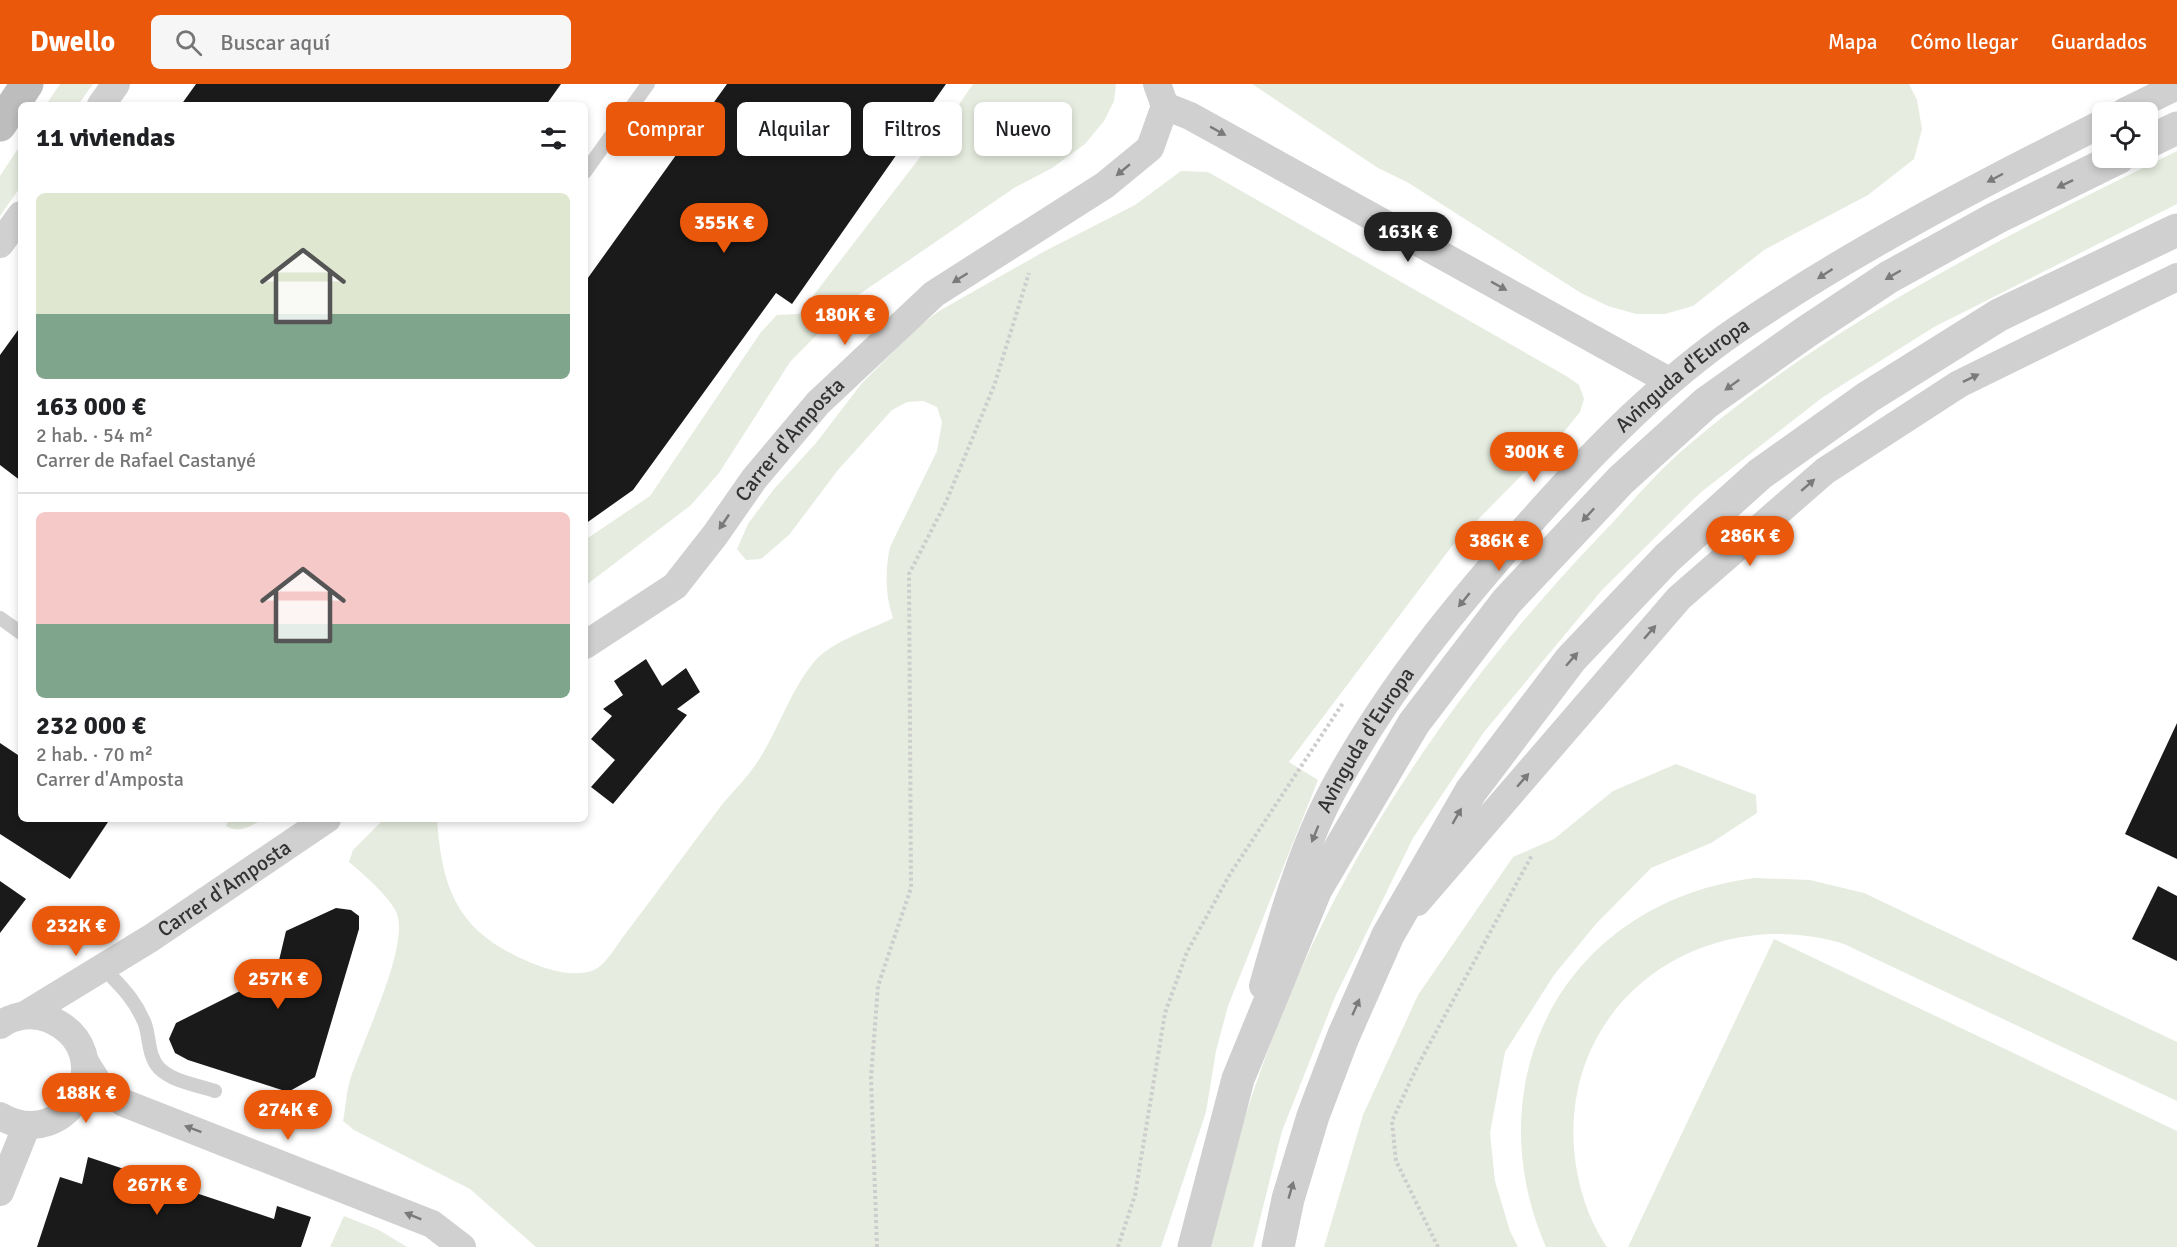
<!DOCTYPE html>
<html lang="es">
<head>
<meta charset="utf-8">
<style>
  :root { --surface:#fff; --page:#f6f6f6; --text:#202124; --muted:#757577; --line:#e0e0e0; --accent:#ea580c }
  body { margin:0; font-family:Signika,sans-serif; background:var(--page); color:var(--text); height:100vh; display:flex; flex-direction:column; font-size:22px; white-space:nowrap }
  * { box-sizing:border-box; margin:0 }
  p { font-size:20px; color:var(--muted) }
  .icon { flex:none; width:33px; height:33px; fill:none; stroke:currentColor; stroke-width:2; stroke-linecap:round; stroke-linejoin:round }
  .map { position:relative; flex:1; overflow:hidden }
  .drawer { position:absolute; left:18px; top:18px; width:570px; height:720px; display:flex; flex-direction:column; background:var(--surface); border-radius:9px; box-shadow:0 3px 9px #0003 }
  .drawer>* { flex:none }
  .hud { position:absolute; left:606px; top:18px; width:570px; height:54px; display:flex; gap:12px }
  .controls { position:absolute; left:2092px; top:18px; display:grid; gap:12px }
  .controls a { display:grid; place-items:center; width:66px; height:66px; border-radius:9px; background:var(--surface); box-shadow:0 3px 9px #0003; font-size:30px }
  .price { position:absolute; translate:-50% -51px; padding:0 14px; border-radius:21px; background:var(--accent); color:#fff; font-size:20px; line-height:39px; filter:drop-shadow(0 2px 3px #0008) }
  .price::after { content:''; position:absolute; left:50%; top:36px; width:18px; height:14px; margin-left:-9px; background:inherit; clip-path:polygon(0 0,100% 0,50% 100%) }
  .price.selected { background:#222; color:#fff }
  ul { padding:0; list-style:none }
  li { display:grid; align-content:center; gap:12px; height:318px; padding:0 18px }
  li+li { border-top:2px solid var(--line) }
  li span { display:grid; place-items:center; height:186px; border-radius:9px; color:#555 }
  li>.icon { margin-inline-start:auto }
  span .icon { width:108px; height:108px; fill:#fffc; stroke-width:1 }
  li b { font-size:26px }
  h2 { display:flex; justify-content:space-between; align-items:center; height:72px; padding:0 18px; font-size:26px }
  .tag { padding:0 21px; border-radius:9px; background:var(--surface); box-shadow:0 3px 9px #0003; font-size:21px; line-height:54px }
  .tag.selected { background:var(--accent); color:#fff }
  header { display:flex; align-items:center; gap:36px; box-sizing:border-box; height:84px; padding:0 30px; background:var(--accent); color:#fff }
  header strong { font-size:28px }
  nav { display:flex; gap:33px; margin-inline-start:auto; font-size:21px }
  .search { width:420px; height:54px; background:var(--page); display:flex; align-items:center; gap:15px; box-sizing:border-box; padding:0 21px; border-radius:9px; color:var(--muted); font-size:22px }
  .map>svg:first-child { display:block }
  .green { fill:#e6ecdf }
  .building { fill:#1a1a1a }
  .lines { fill:none; stroke-linecap:round; stroke-linejoin:round }
  .path { stroke:#cdcdcd; stroke-width:4; stroke-dasharray:3 3; stroke-linecap:butt }
  .service { stroke:#d0d0d0; stroke-width:14 }
  .minor { stroke:#d0d0d0; stroke-width:28 }
  .tertiary { stroke:#d0d0d0; stroke-width:33 }
  .secondary { stroke:#bdbdbd; stroke-width:33 }
  .oneway { fill:#7a7a7a }
  .labels { text-anchor:middle; dominant-baseline:central; stroke-width:6; stroke-linejoin:round; paint-order:stroke }
  .street-label { font-size:21px; fill:#333; stroke:#fff }
</style>
</head>
<body>
<header>
<strong>Dwello</strong>
<div class="search"><svg class="icon" aria-label="search" viewBox="0 0 24 24"><circle cx="10" cy="10" r="6"/><path d="M15 15l6 6"/></svg>Buscar aquí</div>
<nav><a>Mapa</a><a>Cómo llegar</a><a>Guardados</a></nav>
</header>
<div class="map">
<svg width="2177" height="1163" viewBox="0 0 2177 1163">
  <rect width="100%" height="100%" fill="#fff"/>
  <g class="green">
    <polygon points="60,0 93,0 78,21 46,21"/>
    <polygon points="973,0 1116,0 1114,17 1104,37 1085,60 1052,84 1014,104 851,216 790,278 719,389 691,421 585,502 585,456 650,412 761,248 777,231 799,230 945,41"/>
    <polygon points="1252,0 1909,0 1917,16 1922,45 1914,75 1868,111 1764,166 1693,222 1665,230 1636,230 1608,222 1581,209 1407,98 1378,84"/>
    <polygon points="21,60 21,102 0,132 0,92"/>
    <path d="M2177 67V120L1934 243 1823 313 1700 409 1602 506 1484 648 1413 754 1335 913 1282 1047 1253 1163H1211C1270 885 1402 660 1597 455 1623 428 1648 398 1676 372 1823 242 2003 153 2177 67Z"/>
    <path d="M1181 87 1208 88 1568 293 1579 301 1584 315 1580 328 1562 350 1452 462 1289 678 1318 696 1228 922 1216 967 1206 1028 1161 1163H536L470 1105 354 1046 343 1037C346 1023 346 1009 350 996 362 958 406 870 398 833 395 817 362 789 349 778L353 766 384 735H437C441 791 451 835 503 865 526 878 567 897 594 886 606 881 618 859 626 849 658 807 689 764 721 722 732 708 746 695 756 680 778 648 789 608 814 578 833 556 868 547 893 534 885 511 885 487 890 463L937 367 942 338 937 323 923 317 907 318 892 326 838 386 789 451 761 475 746 476 737 465 748 440 774 405 816 359 862 299 916 245 939 227 1045 167 1135 121Z"/>
    <polygon points="1676,680 1756,711 1757,729 1711,759 1651,784 1595,841 1554,891 1505,968 1490,1049 1495,1097 1510,1147 1518,1163 1324,1163 1363,1031 1418,911 1513,773 1554,755 1613,707"/>
    <path d="M229 735H262C251 743 238 750 226 742Z"/>
    <path d="M1755 794 1810 796 1864 809 2177 958V1017L1844 860C1705 818 1563 914 1574 1065 1577 1099 1587 1134 1607 1163H1546C1472 992 1568 817 1755 794Z"/>
    <polygon points="1774,855 2177,1047 2177,1163 1628,1163"/>
    <polygon points="344,1132 379,1146 407,1163 330,1163"/>
  </g>
  <g class="building">
    <polygon points="196,0 561,0 546,21 181,21"/>
    <polygon points="727,0 946,0 792,220 776,209 633,406 585,440 585,198"/>
    <polygon points="21,242 21,397 0,381 0,271"/>
    <polygon points="646,575 662,602 686,584 700,608 677,625 687,631 613,720 591,703 615,676 591,655 612,632 603,625 623,611 614,597"/>
    <polygon points="2177,639 2177,775 2125,750"/>
    <polygon points="0,659 21,673 21,735 110,735 70,795 0,750"/>
    <polygon points="0,797 26,815 0,849"/>
    <polygon points="2158,802 2177,812 2177,877 2132,855"/>
    <polygon points="336,824 351,826 359,832 359,845 315,993 288,1008 188,976 175,969 169,955 176,939 276,889 286,847"/>
    <polygon points="88,1073 274,1135 277,1122 311,1133 301,1163 37,1163 60,1093 82,1100"/>
  </g>
  <g class="lines">
    <g class="path">
      <polyline points="877,1163 871,994 878,902 911,804 909,490 946,418 994,302 1029,189"/>
      <polyline points="1118,1163 1135,1111 1165,929 1187,868 1230,790 1343,619"/>
      <polyline points="1438,1163 1396,1077 1392,1037 1417,983 1532,771"/>
    </g>
    <g class="service">
      <polyline points="585,88 648,0"/>
      <polyline points="0,534 21,549"/>
      <path d="M110 891C126 907 137 920 145 940 150 955 148 972 159 984 173 998 197 1001 215 1007"/>
    </g>
    <g class="minor">
      <polyline points="1157,0 1165,22 1190,32 1669,297"/>
      <polyline points="101,21 116,0"/>
      <polyline points="2124,28 2177,2"/>
      <polyline points="0,160 21,131"/>
      <path id="s1" d="M585 561 675 502 715 451 754 395 818 319 934 210 1105 101 1150 64 1165 22"/>
      <polyline points="1417,818 1679,514 1825,387 1959,300 2177,193"/>
      <path id="s2" d="M1263 902C1281 838 1301 767 1332 708 1386 606 1460 517 1536 432 1597 364 1662 297 1738 245 1854 166 1978 102 2103 39"/>
      <path id="s3" d="M25 931 151 854 327 735"/>
      <path d="M0 941C14 931 33 928 49 935 124 967 69 1072 0 1032"/>
      <polyline points="85,978 100,1002 124,1019 432,1140 462,1163"/>
      <polyline points="0,1108 27,1041"/>
    </g>
    <g class="tertiary">
      <polyline points="2148,58 2177,44"/>
      <polyline points="1194,1163 1238,995 1316,805 1414,639 1507,517 1621,396 1706,319 1806,248 1889,193 1996,134 2118,74"/>
      <polyline points="1278,1163 1288,1115 1313,1032 1343,953 1388,851 1471,707 1571,575 1667,474 1760,390 1868,313 1999,231 2177,146"/>
    </g>
    <polyline class="secondary" points="0,41 27,0"/>
  </g>
  <defs><path id="oneway-solid" d="M-6-.8H1V-3.2L6.5 0L1 3.2V.8H-6Z" transform="scale(1.5)"/></defs>
  <g class="oneway">
    <use href="#oneway-solid" transform="translate(1218 47) rotate(29)"/>
    <use href="#oneway-solid" transform="translate(1123 86) rotate(140)"/>
    <use href="#oneway-solid" transform="translate(1995 94) rotate(152)"/>
    <use href="#oneway-solid" transform="translate(2065 100) rotate(154)"/>
    <use href="#oneway-solid" transform="translate(1825 190) rotate(147)"/>
    <use href="#oneway-solid" transform="translate(1893 191) rotate(150)"/>
    <use href="#oneway-solid" transform="translate(960 194) rotate(148)"/>
    <use href="#oneway-solid" transform="translate(1499 202) rotate(29)"/>
    <use href="#oneway-solid" transform="translate(1971 294) rotate(-26)"/>
    <use href="#oneway-solid" transform="translate(1732 301) rotate(144)"/>
    <use href="#oneway-solid" transform="translate(1808 401) rotate(-41)"/>
    <use href="#oneway-solid" transform="translate(1588 431) rotate(133)"/>
    <use href="#oneway-solid" transform="translate(724 438) rotate(124)"/>
    <use href="#oneway-solid" transform="translate(1464 516) rotate(129)"/>
    <use href="#oneway-solid" transform="translate(1650 548) rotate(-49)"/>
    <use href="#oneway-solid" transform="translate(1572 575) rotate(-49)"/>
    <use href="#oneway-solid" transform="translate(1523 696) rotate(-49)"/>
    <use href="#oneway-solid" transform="translate(1457 732) rotate(-60)"/>
    <use href="#oneway-solid" transform="translate(1315 750) rotate(112)"/>
    <use href="#oneway-solid" transform="translate(1356 923) rotate(-66)"/>
    <use href="#oneway-solid" transform="translate(193 1045) rotate(-159)"/>
    <use href="#oneway-solid" transform="translate(1291 1106) rotate(-74)"/>
    <use href="#oneway-solid" transform="translate(413 1132) rotate(-158)"/>
  </g>
  <g class="labels">
    <g class="street-label">
      <text stroke="none"><textPath href="#s2" startOffset="754">Avinguda d'Europa</textPath></text>
      <text stroke="none"><textPath href="#s1" startOffset="294">Carrer d'Amposta</textPath></text>
      <text stroke="none"><textPath href="#s2" startOffset="268">Avinguda d'Europa</textPath></text>
      <text stroke="none"><textPath href="#s3" startOffset="236">Carrer d'Amposta</textPath></text>
    </g>
  </g>
</svg>
<div class="controls">
<a><svg class="icon" aria-label="locate" viewBox="0 0 24 24"><circle cx="12" cy="12" r="6"/><path d="M12 2v4M12 18v4M2 12h4M18 12h4"/></svg></a>
</div>
<b class="price" style="left:724px;top:170px">355K €</b>
<b class="price selected" style="left:1408px;top:179px">163K €</b>
<b class="price" style="left:845px;top:262px">180K €</b>
<b class="price" style="left:1534px;top:399px">300K €</b>
<b class="price" style="left:1750px;top:483px">286K €</b>
<b class="price" style="left:1499px;top:488px">386K €</b>
<b class="price" style="left:76px;top:873px">232K €</b>
<b class="price" style="left:278px;top:926px">257K €</b>
<b class="price" style="left:86px;top:1040px">188K €</b>
<b class="price" style="left:288px;top:1057px">274K €</b>
<b class="price" style="left:157px;top:1132px">267K €</b>
<div class="hud">
<a class="tag selected">Comprar</a>
<a class="tag">Alquilar</a>
<a class="tag">Filtros</a>
<a class="tag">Nuevo</a>
</div>
<section class="drawer">
<h2>11 viviendas<svg class="icon" aria-label="filters" viewBox="0 0 24 24"><path d="M4 7h16M4 17h16"/><circle cx="9" cy="7" r="2"/><circle cx="15" cy="17" r="2"/></svg></h2>
<ul>
<li><span style="background:linear-gradient(#dfe7d0 65%,#7fa58c 0)"><svg class="icon" aria-label="home" viewBox="0 0 24 24"><path d="M3 11l9-7 9 7M6 9v11h12V9"/></svg></span><div><b>163 000 €</b><p>2 hab. · 54 m²</p><p>Carrer de Rafael Castanyé</p></div></li>
<li><span style="background:linear-gradient(#f6c9c9 60%,#7fa58c 0)"><svg class="icon" aria-label="home" viewBox="0 0 24 24"><path d="M3 11l9-7 9 7M6 9v11h12V9"/></svg></span><div><b>232 000 €</b><p>2 hab. · 70 m²</p><p>Carrer d'Amposta</p></div></li>
</ul>
</section>
</div>
</body>
</html>
